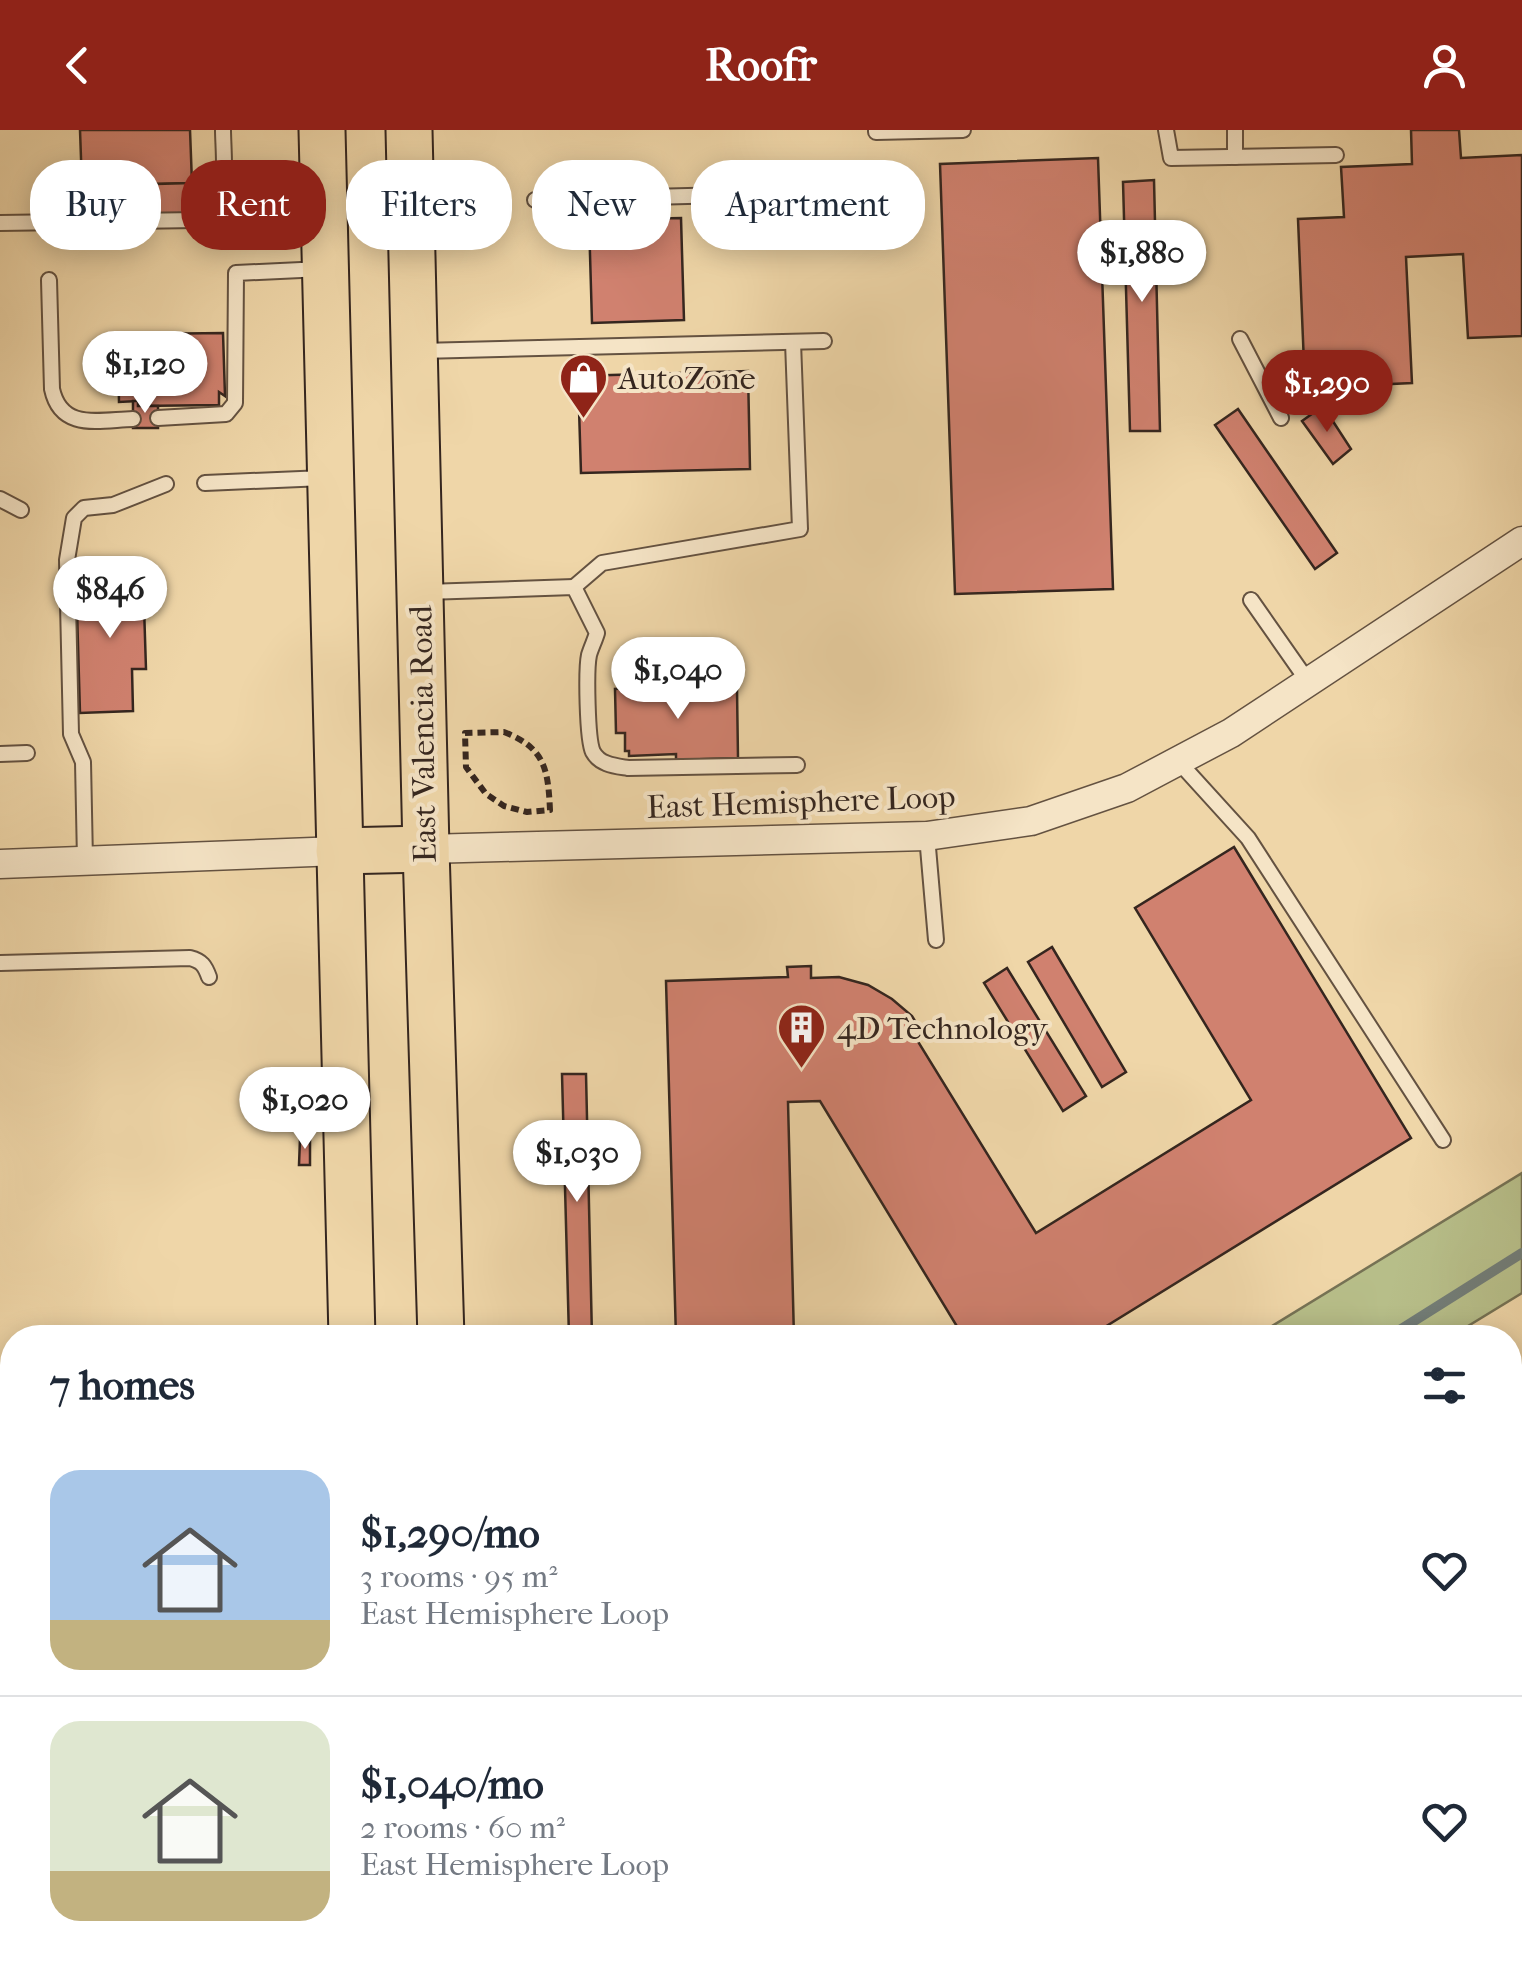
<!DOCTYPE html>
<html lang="en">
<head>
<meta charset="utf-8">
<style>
  :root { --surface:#fff; --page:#f6f6f7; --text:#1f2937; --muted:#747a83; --line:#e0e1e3; --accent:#8f2418 }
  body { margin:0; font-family:"IM FELL French Canon",serif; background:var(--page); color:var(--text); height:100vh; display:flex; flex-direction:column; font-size:38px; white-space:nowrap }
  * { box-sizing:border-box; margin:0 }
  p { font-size:32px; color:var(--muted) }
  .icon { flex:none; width:55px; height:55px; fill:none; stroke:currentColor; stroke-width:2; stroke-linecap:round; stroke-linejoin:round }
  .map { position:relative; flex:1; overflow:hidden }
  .sheet { position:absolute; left:0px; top:1195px; width:1522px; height:642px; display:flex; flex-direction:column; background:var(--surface); border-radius:40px 40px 0 0; box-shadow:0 5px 25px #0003 }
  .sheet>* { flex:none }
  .banner { position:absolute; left:30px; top:30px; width:1000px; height:90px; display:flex; gap:20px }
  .price { position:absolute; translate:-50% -85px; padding:0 22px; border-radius:35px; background:#fff; color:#222; font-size:32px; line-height:65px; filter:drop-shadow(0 2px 5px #0008) }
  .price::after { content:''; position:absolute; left:50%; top:60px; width:30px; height:22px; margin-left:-15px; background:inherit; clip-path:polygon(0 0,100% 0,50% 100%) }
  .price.selected { background:var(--accent); color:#fff }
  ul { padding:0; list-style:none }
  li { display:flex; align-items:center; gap:30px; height:250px; padding:0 50px }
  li+li { border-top:2px solid var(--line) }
  li span { display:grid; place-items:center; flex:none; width:280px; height:200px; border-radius:30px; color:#555 }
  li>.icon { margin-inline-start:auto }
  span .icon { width:120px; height:120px; fill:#fffc; stroke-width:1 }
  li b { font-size:42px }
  h2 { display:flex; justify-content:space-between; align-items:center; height:120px; padding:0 50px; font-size:42px }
  .tag { padding:0 35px; border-radius:40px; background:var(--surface); box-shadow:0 5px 25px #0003; font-size:35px; line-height:90px }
  .tag.selected { background:var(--accent); color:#fff }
  header { display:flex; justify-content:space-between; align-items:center; height:130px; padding:0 50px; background:var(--accent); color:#fff; font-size:45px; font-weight:700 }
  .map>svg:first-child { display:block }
  .green { fill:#b7be89; stroke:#767254; stroke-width:2.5 }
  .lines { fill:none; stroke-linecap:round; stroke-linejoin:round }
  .stream { stroke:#737d77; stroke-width:10 }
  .building { fill:#d0816f; stroke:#35261f; stroke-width:2.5 }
  .lane-casing { stroke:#645241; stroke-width:18 }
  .street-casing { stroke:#645241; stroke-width:31 }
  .primary-casing { stroke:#35261f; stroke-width:49 }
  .path { stroke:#35261f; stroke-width:6; stroke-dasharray:8 5; stroke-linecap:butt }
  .lane { stroke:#f5e4c6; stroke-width:14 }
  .street { stroke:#f5e4c6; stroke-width:28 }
  .primary { stroke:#efd6a8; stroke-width:45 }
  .labels { text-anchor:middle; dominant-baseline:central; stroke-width:8; stroke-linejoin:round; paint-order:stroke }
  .poi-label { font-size:32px; fill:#35261f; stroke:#f5e4c6; text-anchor:start }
  .street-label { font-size:32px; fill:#35261f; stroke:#f5e4c6 }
</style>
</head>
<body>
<header><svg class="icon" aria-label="back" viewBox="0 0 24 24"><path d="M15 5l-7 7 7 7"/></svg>Roofr<svg class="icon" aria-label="person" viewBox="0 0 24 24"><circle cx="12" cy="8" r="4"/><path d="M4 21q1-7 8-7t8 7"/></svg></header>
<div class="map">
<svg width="1522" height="1837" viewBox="0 0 1522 1837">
  <rect width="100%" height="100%" fill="#efd6a8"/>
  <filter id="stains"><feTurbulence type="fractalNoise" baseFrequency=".002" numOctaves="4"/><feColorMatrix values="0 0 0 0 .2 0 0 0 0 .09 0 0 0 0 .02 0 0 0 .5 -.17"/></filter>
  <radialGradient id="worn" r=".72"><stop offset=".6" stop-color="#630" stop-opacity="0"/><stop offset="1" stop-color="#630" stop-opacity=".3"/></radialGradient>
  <polygon class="green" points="1522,1043 1522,1163 1450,1207 1254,1207"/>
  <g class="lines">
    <polyline class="stream" points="1387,1208 1522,1123"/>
  </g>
  <g class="building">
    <polygon points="80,0 190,0 192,53 82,56"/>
    <polygon points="1411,0 1459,0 1461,28 1522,25 1522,206 1468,208 1463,124 1406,127 1412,253 1305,258 1298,89 1344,87 1341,37 1412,34"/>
    <polygon points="1098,28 1113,459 955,464 940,34"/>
    <polygon points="1154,50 1160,301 1130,301 1123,52"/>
    <polygon points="192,53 192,57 199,56 200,85 82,92 82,56"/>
    <polygon points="681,88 684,190 592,193 589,90"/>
    <polygon points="223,203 225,266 219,262 219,275 138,276 138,271 119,272 118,214 143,214 143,204"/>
    <polygon points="748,241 750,339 581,343 578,246"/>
    <polygon points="133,271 138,271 138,276 158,276 158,298 133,298"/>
    <polygon points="1323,276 1351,319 1333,334 1302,291"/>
    <polygon points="1238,279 1337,423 1315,439 1215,295"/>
    <polygon points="143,445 146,539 132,539 133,581 80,583 76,447"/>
    <polygon points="681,554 681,561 737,560 738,628 676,630 676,624 629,626 629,621 625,621 625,603 616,603 615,559"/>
    <polygon points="1234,717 1411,1008 1087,1208 964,1208 820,971 788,972 794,1208 676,1208 666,851 788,847 787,837 811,836 811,848 839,847 868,855 892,869 912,886 924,906 917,910 1036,1103 1251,970 1135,778"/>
    <polygon points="1052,817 1126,942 1102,957 1028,832"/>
    <polygon points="1007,838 1086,966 1063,981 984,853"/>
    <polygon points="562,944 586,944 592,1207 569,1207"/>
    <polygon points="300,1009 310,1010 310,1035 299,1035"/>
    <polygon points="839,1825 1059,1825 1059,1837 831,1837"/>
    <polygon points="1260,1825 1481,1825 1482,1837 1260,1837"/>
  </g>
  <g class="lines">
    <defs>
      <g id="lane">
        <polyline points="876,0 876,2 963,0"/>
        <polyline points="1166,0 1171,28 1336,25"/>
        <polyline points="1235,0 1235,27"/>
        <polyline points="535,70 800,63 818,72 820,104"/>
        <path d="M0 93 197 90C201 89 210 87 213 84 229 71 223 20 223 0"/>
        <path d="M49 150 52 259C61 301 99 290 133 289"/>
        <polyline points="1240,209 1281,288"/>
        <polyline points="420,221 824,211"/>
        <polyline points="158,288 226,284 235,273 236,143 322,139"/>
        <polyline points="205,353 324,348"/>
        <polyline points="0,369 21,380"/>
        <polyline points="574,457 602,433 800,399 793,212"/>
        <path d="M426 462 574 457 597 503C595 510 591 518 589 525 586 539 587 610 593 622 600 635 616 636 628 638L797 635"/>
        <polyline points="1251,470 1309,553"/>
        <polyline points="0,624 27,623"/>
        <polyline points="1178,631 1248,708 1443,1010"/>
        <polyline points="927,706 936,810"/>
        <polyline points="85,730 83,632 71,604 67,430 74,388 84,378 113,375 166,354"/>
        <path d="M0 833 190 828C202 831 205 836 209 847"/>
        <polyline points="0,1427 12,1427"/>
        <polyline points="1111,1825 1111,1837"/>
      </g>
      <g id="street">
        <polyline points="426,719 927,706 1031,691 1127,658 1231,603 1522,411"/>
        <polyline points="0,734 339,721"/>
        <polyline points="0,1532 12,1532"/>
      </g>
      <g id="primary">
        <polyline points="322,0 352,1208"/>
        <polyline points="409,0 426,719 441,1208"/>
        <polyline points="339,721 426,719"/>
        <polyline points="370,1825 370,1837"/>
        <polyline points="477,1825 478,1837"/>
      </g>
    </defs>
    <use href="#lane" class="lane-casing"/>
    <use href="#street" class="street-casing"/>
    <use href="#primary" class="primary-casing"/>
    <path class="path" d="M504 602C545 618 548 639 550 680L527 682 504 676 486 664 466 637 465 603Z"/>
    <use href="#lane" class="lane"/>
    <use href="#street" class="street"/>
    <use href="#primary" class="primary"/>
  </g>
  <defs>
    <symbol id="shop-pin" viewBox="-11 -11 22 30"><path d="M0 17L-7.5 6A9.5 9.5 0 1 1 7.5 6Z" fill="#8f2418" stroke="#f5e4c6"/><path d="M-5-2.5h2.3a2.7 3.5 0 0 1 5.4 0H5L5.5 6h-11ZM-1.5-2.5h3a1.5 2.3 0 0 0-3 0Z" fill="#fff"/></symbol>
    <symbol id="building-pin" viewBox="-11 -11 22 30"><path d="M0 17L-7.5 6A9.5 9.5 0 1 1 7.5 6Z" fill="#8f2418" stroke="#f5e4c6"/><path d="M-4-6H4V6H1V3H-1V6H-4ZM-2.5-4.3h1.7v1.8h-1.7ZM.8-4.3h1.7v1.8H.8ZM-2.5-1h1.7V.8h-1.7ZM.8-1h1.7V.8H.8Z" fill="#fff"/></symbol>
  </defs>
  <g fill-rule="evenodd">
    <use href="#shop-pin" x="556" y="220" width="55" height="75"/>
    <use href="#building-pin" x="774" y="870" width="55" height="75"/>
  </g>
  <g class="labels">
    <g class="poi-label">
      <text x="618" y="248">AutoZone</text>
      <text x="837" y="898">4D Technology</text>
    </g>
    <g class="street-label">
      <text transform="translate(423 604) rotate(-91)">East Valencia Road</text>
      <text transform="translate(801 672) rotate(-2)">East Hemisphere Loop</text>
    </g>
  </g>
  <rect width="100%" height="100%" filter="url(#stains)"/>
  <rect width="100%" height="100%" fill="url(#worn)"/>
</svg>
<b class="price" style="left:1142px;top:175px">$1,880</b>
<b class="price" style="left:145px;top:286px">$1,120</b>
<b class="price selected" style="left:1327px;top:305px">$1,290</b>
<b class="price" style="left:110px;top:511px">$846</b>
<b class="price" style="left:678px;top:592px">$1,040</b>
<b class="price" style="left:305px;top:1022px">$1,020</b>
<b class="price" style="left:577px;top:1075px">$1,030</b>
<div class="banner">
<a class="tag">Buy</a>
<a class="tag selected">Rent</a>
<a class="tag">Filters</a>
<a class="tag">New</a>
<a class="tag">Apartment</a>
</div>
<section class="sheet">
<h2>7 homes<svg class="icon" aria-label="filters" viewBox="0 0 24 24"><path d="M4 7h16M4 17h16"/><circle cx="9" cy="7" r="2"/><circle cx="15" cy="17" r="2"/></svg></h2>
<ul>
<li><span style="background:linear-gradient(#a9c7e8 75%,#c2b280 0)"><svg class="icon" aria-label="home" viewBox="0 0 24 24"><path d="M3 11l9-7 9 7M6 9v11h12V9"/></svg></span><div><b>$1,290/mo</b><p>3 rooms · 95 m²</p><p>East Hemisphere Loop</p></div><svg class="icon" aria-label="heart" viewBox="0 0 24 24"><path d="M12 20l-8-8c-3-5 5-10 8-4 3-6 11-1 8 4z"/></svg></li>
<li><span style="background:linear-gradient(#dfe7d0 75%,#c2b280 0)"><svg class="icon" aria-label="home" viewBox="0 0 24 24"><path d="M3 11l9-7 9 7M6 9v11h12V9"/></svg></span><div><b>$1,040/mo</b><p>2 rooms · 60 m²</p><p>East Hemisphere Loop</p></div><svg class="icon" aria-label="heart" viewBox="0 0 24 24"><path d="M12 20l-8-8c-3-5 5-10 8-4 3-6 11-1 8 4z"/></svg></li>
</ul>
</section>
</div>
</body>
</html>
